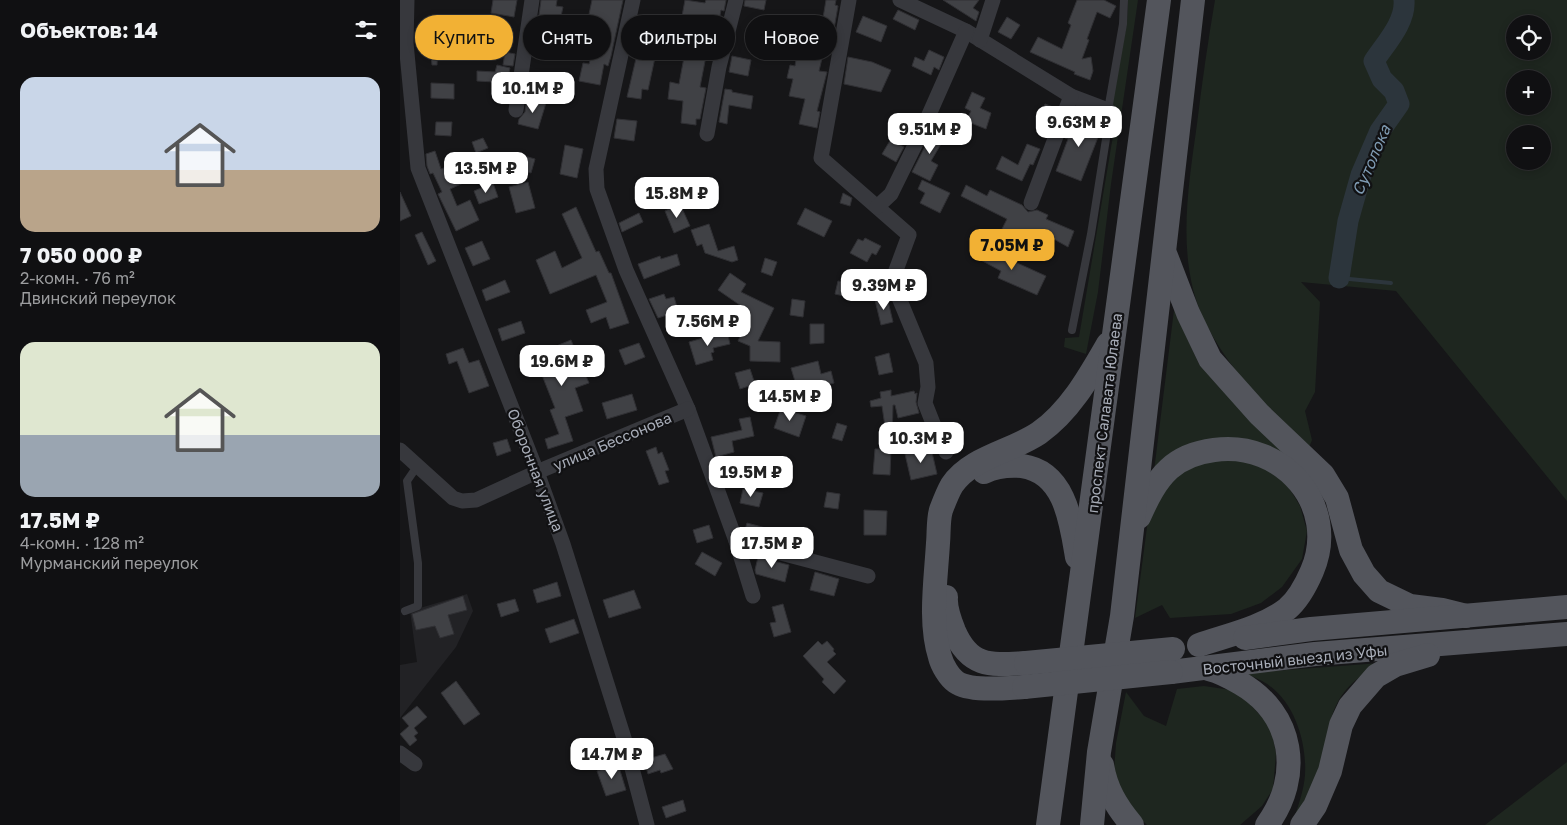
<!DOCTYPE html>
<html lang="ru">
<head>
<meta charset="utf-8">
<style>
  :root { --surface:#101012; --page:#19191b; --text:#f1f3f6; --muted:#9c9d9f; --line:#303032; --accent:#f2b134 }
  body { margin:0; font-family:"Golos Text",sans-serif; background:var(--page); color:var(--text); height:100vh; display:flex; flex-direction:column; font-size:19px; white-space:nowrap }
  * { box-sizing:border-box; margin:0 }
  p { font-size:16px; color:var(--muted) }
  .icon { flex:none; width:28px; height:28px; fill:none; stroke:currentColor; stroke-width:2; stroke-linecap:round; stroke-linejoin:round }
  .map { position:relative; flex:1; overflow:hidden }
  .side { display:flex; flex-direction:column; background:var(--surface); width:400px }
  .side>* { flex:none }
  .banner { position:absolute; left:15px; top:15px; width:475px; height:45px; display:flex; gap:10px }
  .controls { position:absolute; left:1106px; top:15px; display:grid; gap:10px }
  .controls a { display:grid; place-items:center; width:45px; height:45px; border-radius:50%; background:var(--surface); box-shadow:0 2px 8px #0003,0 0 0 1px var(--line); font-size:25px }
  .price { position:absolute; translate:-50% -42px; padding:0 11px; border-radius:10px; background:#fff; color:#222; font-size:16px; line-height:32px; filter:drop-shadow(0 1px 2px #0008) }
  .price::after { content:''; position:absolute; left:50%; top:30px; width:15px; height:11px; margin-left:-8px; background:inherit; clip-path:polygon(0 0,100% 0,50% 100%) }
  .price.active { background:var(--accent); color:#111 }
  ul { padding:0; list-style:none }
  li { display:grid; align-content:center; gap:10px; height:265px; padding:0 20px }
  li span { display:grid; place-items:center; height:155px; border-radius:15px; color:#555 }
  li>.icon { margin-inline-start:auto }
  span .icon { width:90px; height:90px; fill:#fffc; stroke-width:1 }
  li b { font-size:21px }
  h2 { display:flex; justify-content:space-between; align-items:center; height:60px; padding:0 20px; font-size:21px }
  .chip { padding:0 18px; border-radius:22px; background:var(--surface); box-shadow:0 2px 8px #0003,0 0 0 1px var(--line); font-size:18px; line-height:45px }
  .chip.active { background:var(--accent); color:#111 }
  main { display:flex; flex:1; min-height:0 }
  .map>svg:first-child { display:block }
  .built { fill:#222225 }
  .green { fill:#1e261f; fill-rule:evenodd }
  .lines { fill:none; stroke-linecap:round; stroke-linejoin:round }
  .stream { stroke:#2c353c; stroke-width:4 }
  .river { stroke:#2c353c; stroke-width:21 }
  .building { fill:#404145; stroke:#303034 }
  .lane { stroke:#37383d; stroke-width:8 }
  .street { stroke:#37383d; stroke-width:15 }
  .primary { stroke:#53555c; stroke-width:24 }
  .primary-bridge { stroke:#53555c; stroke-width:24 }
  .labels { text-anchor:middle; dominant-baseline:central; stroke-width:4.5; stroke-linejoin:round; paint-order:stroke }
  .street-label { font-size:15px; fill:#a8adb8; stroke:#111113 }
  .water-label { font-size:16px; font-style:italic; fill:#7f9bb3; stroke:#111113 }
</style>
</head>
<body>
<main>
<section class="side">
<h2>Объектов: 14<svg class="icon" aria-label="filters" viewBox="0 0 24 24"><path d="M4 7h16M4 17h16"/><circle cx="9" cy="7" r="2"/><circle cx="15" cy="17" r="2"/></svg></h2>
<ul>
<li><span style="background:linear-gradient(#c9d6e8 60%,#b9a48a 0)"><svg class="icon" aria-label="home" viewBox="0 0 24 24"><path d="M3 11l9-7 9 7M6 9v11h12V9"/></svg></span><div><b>7 050 000 ₽</b><p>2-комн. · 76 m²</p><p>Двинский переулок</p></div></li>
<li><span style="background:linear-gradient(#dfe7d0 60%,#9aa5b1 0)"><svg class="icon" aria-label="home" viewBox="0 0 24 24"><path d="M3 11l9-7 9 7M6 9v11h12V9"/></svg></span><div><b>17.5M ₽</b><p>4-комн. · 128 m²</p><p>Мурманский переулок</p></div></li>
</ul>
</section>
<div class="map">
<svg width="1167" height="825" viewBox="0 0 1167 825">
  <rect width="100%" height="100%" fill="#161618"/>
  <polygon class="built" points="67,594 73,611 56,647 0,718 0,665 17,662 10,611"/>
  <g class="green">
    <polygon points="728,0 738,0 711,184 698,292 686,354 664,347 665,338 679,337 715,124 712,106 727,22"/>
    <path d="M815 0H1167V501L996 291 901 282 920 302 915 392 905 411 912 440 908 450C871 411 831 373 806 324 775 263 788 189 797 124 802 82 808 41 815 0ZM1115 24H1142V51H1115ZM1115 79H1142V106H1115ZM1115 134H1142V161H1115Z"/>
    <polygon points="774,310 799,364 905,469 878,451 754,471"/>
    <polygon points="824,455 870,470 888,486 900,506 907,531 902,559 882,587 861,603 831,614 770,618 762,605 735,618 747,527 754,503 778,475 800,461"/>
    <path d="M980 663C965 673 952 681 942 695 929 713 927 740 922 761 916 781 906 799 895 816 899 803 904 789 905 775 907 742 894 698 862 681 857 678 850 676 845 673Z"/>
    <polygon points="804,686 838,691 871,727 876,754 873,789 862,806 840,825 747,825 726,804 714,771 716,743 726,692 744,716 766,726 777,689"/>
    <polygon points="1167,762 1167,825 1085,825"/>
  </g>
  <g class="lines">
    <polyline class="stream" points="939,278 991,283"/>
    <path class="river" d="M939 278 948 221 961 175 980 131 999 104 994 91 982 79 974 61C986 43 1006 22 1004 0"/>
  </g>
  <g class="building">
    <polygon points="93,0 117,0 114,17 91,13"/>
    <polygon points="141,0 157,0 156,6 163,7 156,39 150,38 149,47 135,45"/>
    <polygon points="192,0 223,0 211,56 208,66 204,64 200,85 179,81 183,63 189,64 195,43 194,43 198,21 188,19"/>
    <polygon points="285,0 305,3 306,0 326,0 324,11 321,10 319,21 282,16"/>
    <polygon points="345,0 366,0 364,10 344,6"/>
    <polygon points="426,0 436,0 435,5 438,6 430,52 424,50 419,71 427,72 417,111 420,112 417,128 399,124 405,99 389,96 393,79 387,78 390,65 395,66 397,53 402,54 408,16 423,18"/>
    <polygon points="543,0 579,0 573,8 579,12 576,21"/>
    <polygon points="677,0 704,0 716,6 710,18 697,12 687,39 689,40 682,59 691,57 693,71 690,80 674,74 675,72 630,52 638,37 662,49 671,25 668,23"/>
    <polygon points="498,10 519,20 515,30 493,19"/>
    <polygon points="463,16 487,26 481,42 456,32"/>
    <polygon points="607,17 620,25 611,39 598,32"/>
    <polygon points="50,27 52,41 38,43 37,65 32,65 28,30"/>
    <polygon points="238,50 256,53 248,90 242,89 241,99 227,97"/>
    <polygon points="529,50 544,57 539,70 534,67 531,75 512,66 515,57 524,61"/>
    <polygon points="105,52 115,54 113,66 103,65"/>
    <polygon points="285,52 306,56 300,87 306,88 300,119 296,119 296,125 281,123 283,101 268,99 270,82 279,84"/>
    <polygon points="332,56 351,60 348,76 329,72"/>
    <polygon points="448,57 472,62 491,70 481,92 444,84"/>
    <polygon points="97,65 110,68 105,92 92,89 94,82 77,81 77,71 95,72"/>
    <polygon points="31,83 54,84 54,99 31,98"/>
    <polygon points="325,89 332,90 332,92 353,96 351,109 329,105 327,124 319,122"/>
    <polygon points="572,92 585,98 580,108 591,113 586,129 566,121 571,111 565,108"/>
    <polygon points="127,98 146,103 138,129 118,124 119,119 125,112"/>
    <polygon points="645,104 656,108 647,133 636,129"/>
    <polygon points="674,116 702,127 681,181 656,171 668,139 665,138"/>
    <polygon points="217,119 237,121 234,141 214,138"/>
    <polygon points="36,122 52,122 51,136 35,135"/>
    <polygon points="536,125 548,132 531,161 538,165 530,181 512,172"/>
    <polygon points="83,138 88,148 76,153 72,142"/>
    <polygon points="491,139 504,147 496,162 482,154"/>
    <polygon points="627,144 640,149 633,165 630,164 622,181 596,169 602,156 618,165"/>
    <polygon points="165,145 183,149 177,178 160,174"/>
    <polygon points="35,151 41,169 61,161 70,180 50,189 57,206 70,200 79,220 56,231 38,194 42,192 33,173 30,174 27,166 26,154"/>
    <polygon points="114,153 135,159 131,173 110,167"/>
    <polygon points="522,180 550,193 540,213 520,203 525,193 518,189"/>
    <polygon points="128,182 135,208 116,213 109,187"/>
    <polygon points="93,183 98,197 79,204 74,191"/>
    <polygon points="566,185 587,196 590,190 622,205 628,212 637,210 648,215 646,219 674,231 668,247 652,238 651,242 636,235 633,243 602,229 607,219 561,196"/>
    <polygon points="0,192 11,216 0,221"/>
    <polygon points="443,193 452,198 450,206 440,203"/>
    <polygon points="280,204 290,226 274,233 265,211"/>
    <polygon points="176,207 196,252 199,251 209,273 211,273 229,323 210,329 206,317 191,323 186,310 207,302 196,275 150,294 136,260 155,251 162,268 182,258 162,214"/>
    <polygon points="405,208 432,221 424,237 397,224"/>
    <polygon points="239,213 243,222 222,232 219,223"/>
    <polygon points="309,224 318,251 334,246 338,260 332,262 305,253 302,244 297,246 291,230"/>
    <polygon points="22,232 36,261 28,265 15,235"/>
    <polygon points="465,238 481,246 476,255 472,253 467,262 450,253 458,239 463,241"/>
    <polygon points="82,241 90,259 73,266 65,248"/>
    <polygon points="586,242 596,247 593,252 646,276 637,295 598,278 601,271 577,258"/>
    <polygon points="277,254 280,265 244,279 238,264 260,256 261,259"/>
    <polygon points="365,258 377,262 372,276 361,272"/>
    <polygon points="330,273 346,284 341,292 374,308 358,341 380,342 380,362 350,361 350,346 338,341 349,317 345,315 347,310 318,290"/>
    <polygon points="105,280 110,292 86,301 82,290"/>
    <polygon points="438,281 455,284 452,298 435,294"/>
    <polygon points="264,294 266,299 274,297 277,307 272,309 273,313 258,318 249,299"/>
    <polygon points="487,297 493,322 481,325 475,300"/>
    <polygon points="392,299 405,301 403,317 390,315"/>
    <polygon points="121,321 125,333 102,341 98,329"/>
    <polygon points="410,324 424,324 424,343 410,344"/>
    <polygon points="327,331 330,344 313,348 314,352 311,353 313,360 296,365 289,342"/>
    <polygon points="171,340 189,383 175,388 183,411 165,417 173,441 148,449 145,439 159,434 150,410 155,408 134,355"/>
    <polygon points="239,343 245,357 225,365 219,350"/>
    <polygon points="63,348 69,363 79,360 89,386 69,393 57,361 49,364 46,354"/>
    <polygon points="489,353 493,372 479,375 475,357"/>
    <polygon points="418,361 421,374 431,371 434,383 419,387 417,383 397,388 391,368"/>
    <polygon points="350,369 355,384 340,389 335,373"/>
    <polygon points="491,390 491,396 514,391 515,394 517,393 516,402 519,413 498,418 495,405 493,405 492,440 487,440 482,406 471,407 470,401 481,398 480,392"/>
    <polygon points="232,394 237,410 207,419 202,403"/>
    <polygon points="381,408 406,416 399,437 374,428"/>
    <polygon points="350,417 354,436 332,441 334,452 316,457 311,437 342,430 339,419"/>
    <polygon points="437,423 447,426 442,441 432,438"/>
    <polygon points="107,439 111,451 97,456 93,443"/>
    <polygon points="256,447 258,454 262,452 269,470 265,471 269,482 259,485 246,451"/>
    <polygon points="531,448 537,474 511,480 505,454"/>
    <polygon points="475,449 491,449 490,475 473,474"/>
    <polygon points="343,489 363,493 359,507 340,503"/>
    <polygon points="427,492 440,494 438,509 424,507"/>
    <polygon points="464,510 487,511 486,535 464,535"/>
    <polygon points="347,523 366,528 364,539 344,533"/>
    <polygon points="309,525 313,538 297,543 293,530"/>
    <polygon points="393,535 413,539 410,551 391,546"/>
    <polygon points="302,552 322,563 315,576 295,564"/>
    <polygon points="358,557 389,565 385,582 356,574 355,570"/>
    <polygon points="415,572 439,579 434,596 410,590"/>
    <polygon points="157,582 161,596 137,603 133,590"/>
    <polygon points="234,590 241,608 209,618 203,600"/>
    <polygon points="63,596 67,610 48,615 54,634 40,638 35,626 16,630 12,614"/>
    <polygon points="115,599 119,611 101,617 97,604"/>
    <polygon points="383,604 391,632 374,637 370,623 376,622 372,607"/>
    <polygon points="174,619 179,633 150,643 145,629"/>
    <polygon points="418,641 422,645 427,641 434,649 433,651 436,654 427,662 446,681 434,694 422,682 424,679 403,656"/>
    <polygon points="56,681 80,714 64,725 41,693"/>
    <polygon points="17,706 27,717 14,728 18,733 14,736 17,740 10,746 0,734 9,726 2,718"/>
    <polygon points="265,754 273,769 261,773 260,770 248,774 244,760"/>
    <polygon points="218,764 226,790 206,796 197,771"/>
    <polygon points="283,800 286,811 266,818 262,807"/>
  </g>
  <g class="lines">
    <g class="lane">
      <polyline points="672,330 691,234 709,120 708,110 723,24 724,0"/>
      <polyline points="5,611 18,606 18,563 7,481 18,465"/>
    </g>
    <g class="street">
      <polyline points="7,0 6,43 18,168 137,472 163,544 224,738 247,825"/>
      <polyline points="233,0 196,169 197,189 226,270 288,409 336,541 353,596"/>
      <polyline points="449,0 421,158 509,235 492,281 526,363 528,387 525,403 538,436 544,443 546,452"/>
      <polyline points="500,0 566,31 671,96 708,110"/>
      <polyline points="580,40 593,0"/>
      <polyline points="116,110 132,0"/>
      <polyline points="307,134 319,67 336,0"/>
      <polyline points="631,203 671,96"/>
      <polyline points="477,207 491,194 520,135 566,31"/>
      <polyline points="0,450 53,498 62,501 76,500 137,472 288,409"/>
      <polyline points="336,541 468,576"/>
      <polyline points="0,753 15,764"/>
    </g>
    <g class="primary">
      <polyline points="766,256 788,313 810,359 859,414 923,475 937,498 951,550 964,574 979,591 1010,606 1042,610 1066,616"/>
      <path d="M584 472C596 466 608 465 622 466 665 472 671 521 677 557"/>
      <path d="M739 517C747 499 755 482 769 469 781 458 798 452 814 450 883 440 940 506 912 571 906 585 899 599 887 609 862 628 828 635 799 645"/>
      <path d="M546 597C545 608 550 621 554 631 570 668 591 665 626 663"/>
      <polyline points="845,638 911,629 1167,607"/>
      <path d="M809 669C821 672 830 677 840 683 894 714 903 776 867 825"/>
      <polyline points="771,672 915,654 1167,634"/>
      <path d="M624 687C607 688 570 692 556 682 549 677 542 665 540 657 529 622 536 579 538 543 539 533 538 520 541 510 544 502 548 492 552 485 571 457 611 452 639 433 670 411 689 377 708 344"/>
      <path d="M702 765C706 789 716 806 732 825"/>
      <polyline points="648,825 759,0"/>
      <polyline points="692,825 699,752 722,616 793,0"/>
      <polyline points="902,825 915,806 930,771 941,725 950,706 976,676 995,665 1028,655"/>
    </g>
    <g class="primary-bridge">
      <polyline points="626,663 773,649"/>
      <polyline points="624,687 771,672"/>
    </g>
  </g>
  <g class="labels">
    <g class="street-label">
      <text transform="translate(704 413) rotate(-83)">проспект Салавата Юлаева</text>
      <text transform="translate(212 441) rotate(-23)">улица Бессонова</text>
      <text transform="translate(136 470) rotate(69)">Оборонная улица</text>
      <text transform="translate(895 659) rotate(-6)">Восточный выезд из Уфы</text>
    </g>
    <g class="water-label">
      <text transform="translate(971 160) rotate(-67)">Сутолока</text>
    </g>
  </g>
</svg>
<div class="controls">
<a><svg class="icon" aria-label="locate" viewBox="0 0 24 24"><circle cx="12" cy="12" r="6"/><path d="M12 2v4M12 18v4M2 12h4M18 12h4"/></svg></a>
<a>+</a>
<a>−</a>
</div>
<b class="price" style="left:133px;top:114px">10.1M ₽</b>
<b class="price" style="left:679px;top:148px">9.63M ₽</b>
<b class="price" style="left:530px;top:155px">9.51M ₽</b>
<b class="price" style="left:86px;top:194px">13.5M ₽</b>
<b class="price" style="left:277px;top:219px">15.8M ₽</b>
<b class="price active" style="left:612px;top:271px">7.05M ₽</b>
<b class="price" style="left:484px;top:311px">9.39M ₽</b>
<b class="price" style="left:308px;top:347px">7.56M ₽</b>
<b class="price" style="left:162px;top:387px">19.6M ₽</b>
<b class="price" style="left:390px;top:422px">14.5M ₽</b>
<b class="price" style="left:521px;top:464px">10.3M ₽</b>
<b class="price" style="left:351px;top:498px">19.5M ₽</b>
<b class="price" style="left:372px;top:569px">17.5M ₽</b>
<b class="price" style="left:212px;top:780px">14.7M ₽</b>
<div class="banner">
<a class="chip active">Купить</a>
<a class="chip">Снять</a>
<a class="chip">Фильтры</a>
<a class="chip">Новое</a>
</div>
</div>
</main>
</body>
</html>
